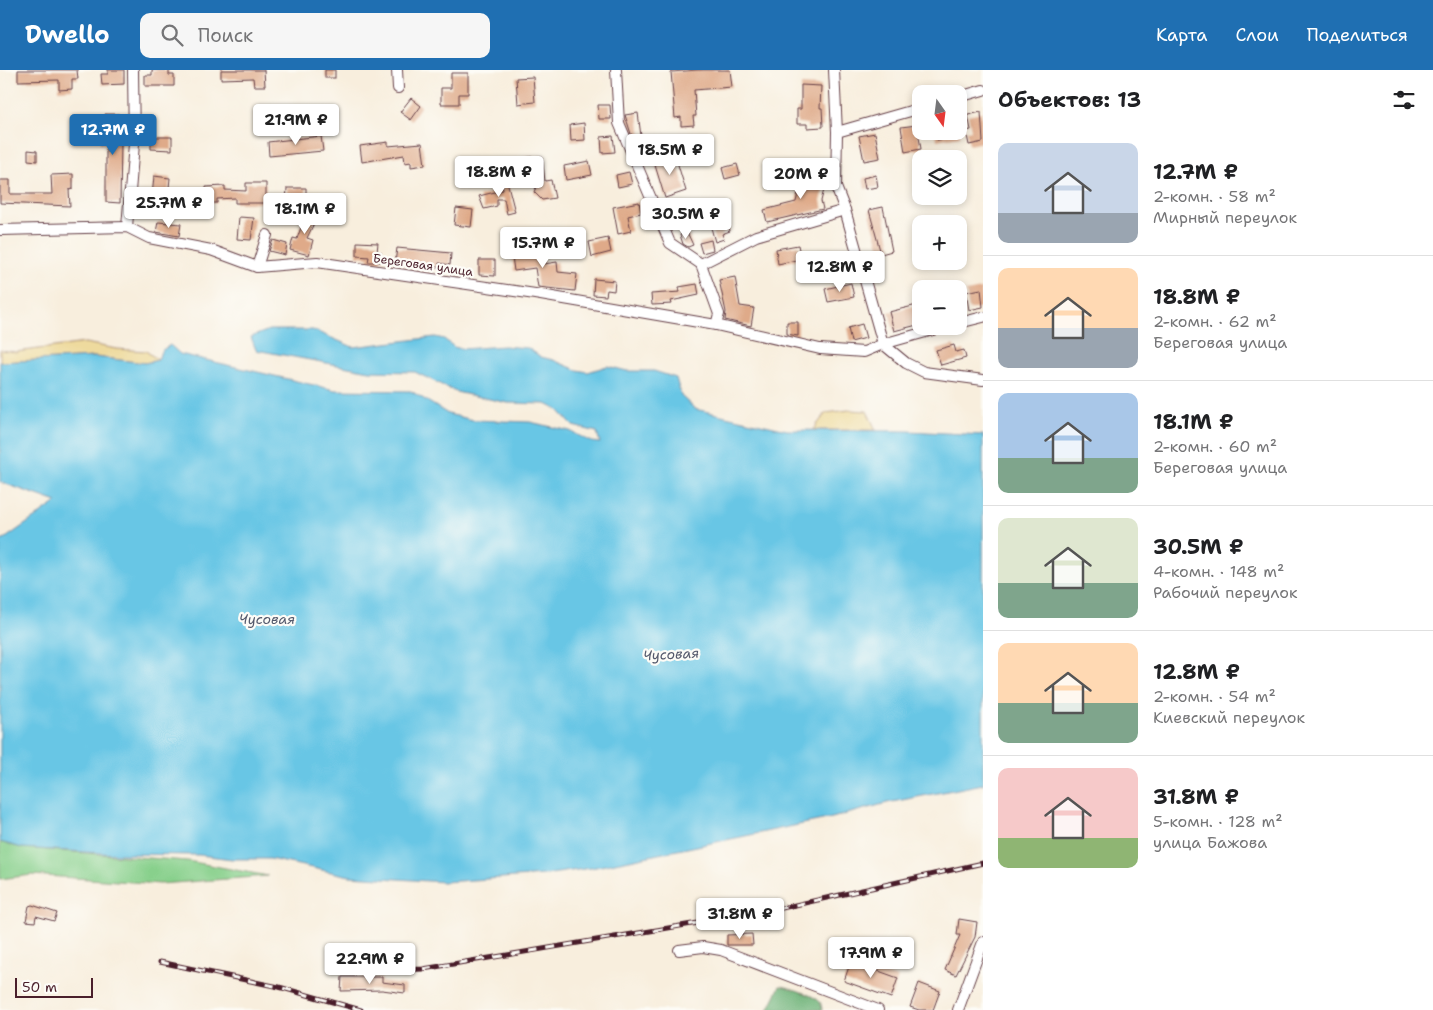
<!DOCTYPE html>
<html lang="ru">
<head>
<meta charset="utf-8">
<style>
  :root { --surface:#fff; --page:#f6f6f6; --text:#202124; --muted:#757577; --line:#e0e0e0; --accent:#1f6fb2 }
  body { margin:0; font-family:"Shantell Sans",sans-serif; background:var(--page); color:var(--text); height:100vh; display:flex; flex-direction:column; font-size:19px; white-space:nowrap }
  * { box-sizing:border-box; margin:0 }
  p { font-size:16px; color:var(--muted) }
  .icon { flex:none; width:28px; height:28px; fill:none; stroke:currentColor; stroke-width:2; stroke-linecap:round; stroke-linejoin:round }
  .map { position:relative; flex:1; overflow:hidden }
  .sheet { display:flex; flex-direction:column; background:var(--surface); width:450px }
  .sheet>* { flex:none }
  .needle { width:32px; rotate:166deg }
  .buttons { position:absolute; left:912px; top:15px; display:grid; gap:10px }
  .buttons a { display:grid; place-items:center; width:55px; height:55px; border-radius:10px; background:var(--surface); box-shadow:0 2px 8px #0003; font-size:25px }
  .scale { position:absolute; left:15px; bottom:12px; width:78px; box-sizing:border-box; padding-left:5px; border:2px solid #4a1f2b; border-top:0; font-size:14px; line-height:18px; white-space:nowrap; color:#4a1f2b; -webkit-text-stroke:4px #fdfcf7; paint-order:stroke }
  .price { position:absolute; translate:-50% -42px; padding:0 11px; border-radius:5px; background:#fff; color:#222; font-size:16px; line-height:32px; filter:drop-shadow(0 1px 2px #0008) }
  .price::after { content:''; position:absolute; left:50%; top:30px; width:15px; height:11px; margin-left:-8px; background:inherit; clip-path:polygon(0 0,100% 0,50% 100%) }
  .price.on { background:var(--accent); color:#fff }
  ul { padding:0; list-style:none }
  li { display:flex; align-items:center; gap:15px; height:125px; padding:0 15px }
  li+li { border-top:1px solid var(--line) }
  li span { display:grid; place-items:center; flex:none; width:140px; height:100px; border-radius:10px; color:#555 }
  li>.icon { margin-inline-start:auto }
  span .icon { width:60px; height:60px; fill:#fffc; stroke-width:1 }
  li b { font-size:21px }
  h2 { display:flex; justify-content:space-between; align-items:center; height:60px; padding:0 15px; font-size:21px }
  header { display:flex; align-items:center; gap:30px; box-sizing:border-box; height:70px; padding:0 25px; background:var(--accent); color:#fff }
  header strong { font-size:24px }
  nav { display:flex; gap:28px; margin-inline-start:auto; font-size:18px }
  .search { width:350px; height:45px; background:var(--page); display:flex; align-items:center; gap:12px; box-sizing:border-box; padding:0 18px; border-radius:10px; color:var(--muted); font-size:19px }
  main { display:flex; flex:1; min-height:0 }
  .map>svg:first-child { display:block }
  .green { fill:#88d08c; stroke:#69785c }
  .forest { fill:#6eb278; stroke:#5c6852 }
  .sand { fill:#eeda9e; stroke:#9c7c64 }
  .water { fill:#67c6e5; stroke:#587288 }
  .building { fill:#dfaa89 }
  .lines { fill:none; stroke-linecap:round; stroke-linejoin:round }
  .minor-casing { stroke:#643e46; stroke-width:12 }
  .minor { stroke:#fff; stroke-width:10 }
  .rail-casing { stroke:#4a1f2b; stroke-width:5 }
  .rail { stroke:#fdfcf7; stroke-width:3; stroke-dasharray:9; stroke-linecap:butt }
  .labels { text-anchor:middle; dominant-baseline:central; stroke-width:4.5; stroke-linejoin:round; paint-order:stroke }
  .street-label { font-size:12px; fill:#4a1f2b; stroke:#fdfcf7 }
  .water-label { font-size:14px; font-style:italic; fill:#54596c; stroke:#fdfcf7 }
</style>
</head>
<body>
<header>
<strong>Dwello</strong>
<div class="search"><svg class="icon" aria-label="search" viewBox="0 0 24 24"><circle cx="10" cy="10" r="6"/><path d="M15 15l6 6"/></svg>Поиск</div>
<nav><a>Карта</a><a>Слои</a><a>Поделиться</a></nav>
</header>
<main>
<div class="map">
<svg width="983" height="940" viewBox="0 0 983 940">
  <rect width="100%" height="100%" fill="#fdfcf7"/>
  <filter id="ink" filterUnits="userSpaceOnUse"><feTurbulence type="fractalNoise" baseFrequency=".02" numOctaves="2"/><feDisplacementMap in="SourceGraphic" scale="10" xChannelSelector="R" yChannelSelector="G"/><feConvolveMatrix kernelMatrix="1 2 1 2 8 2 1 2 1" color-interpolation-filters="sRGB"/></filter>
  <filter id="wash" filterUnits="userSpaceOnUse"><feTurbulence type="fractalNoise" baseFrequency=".0096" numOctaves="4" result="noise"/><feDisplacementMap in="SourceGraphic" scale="20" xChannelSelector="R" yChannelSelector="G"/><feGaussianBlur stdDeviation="1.12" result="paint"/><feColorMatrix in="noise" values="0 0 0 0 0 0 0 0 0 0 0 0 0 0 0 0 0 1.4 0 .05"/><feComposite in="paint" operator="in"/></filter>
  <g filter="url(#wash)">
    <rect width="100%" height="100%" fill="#f8eedd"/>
    <polygon class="green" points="0,772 22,778 188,791 268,806 160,814 32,805 0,809"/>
    <path class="forest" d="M780 916C787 916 816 926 820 932 821 933 822 939 822 940H768Z"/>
    <g class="sand">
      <polygon points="85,273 116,279 146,281 158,290 145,293 95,287 0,292 0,280 16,282"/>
      <polygon points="849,340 867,341 876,360 813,360 826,343"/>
    </g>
    <polygon class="water" points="269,260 313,260 353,277 435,267 444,269 454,277 462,279 504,276 528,278 541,287 553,290 577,300 588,302 607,296 627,301 654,301 676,308 681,326 695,339 787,360 908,361 983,365 983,714 887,733 832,748 591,798 544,805 444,812 350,806 270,789 232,789 200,785 116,784 22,778 0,772 0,472 57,432 0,412 0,292 95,287 145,293 158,290 161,281 170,275 180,284 335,320 411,321 448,344 473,350 530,352 570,361 592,372 600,373 597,362 573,356 558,340 546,334 508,333 456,322 415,302 370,301 256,280 251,267"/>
    <g id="blocks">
      <g class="building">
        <polygon points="18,0 77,0 78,9 72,9 72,19 59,20 59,10 18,11"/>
        <polygon points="108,0 124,0 124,14 102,15 101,4 108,4"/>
        <polygon points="152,0 169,0 169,5 174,5 174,16 145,16 145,5 152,5"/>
        <polygon points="221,0 264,0 265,16 254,16 253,8 221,9"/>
        <rect x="325" y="0" width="10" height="8"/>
        <polygon points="698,0 730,0 732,17 694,20 696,46 693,46 694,55 681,56 681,47 675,48 671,2"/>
        <polygon points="451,3 468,3 468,24 459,24 459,34 441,34 441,18 451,18"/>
        <polygon points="533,7 535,32 518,34 516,8"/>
        <polygon points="801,15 821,16 820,38 822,38 823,57 807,58 807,54 797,54 797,39 801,39"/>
        <polygon points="411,28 421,36 411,50 400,42"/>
        <polygon points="598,35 610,35 611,49 599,49"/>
        <polygon points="981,42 983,72 969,75 966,61 971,60 968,45"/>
        <polygon points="638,43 641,66 632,67 625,45"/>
        <polygon points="105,44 119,44 119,59 127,59 127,73 121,73 120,133 106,132 106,73 100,73 100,60 105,60"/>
        <polygon points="584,53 585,70 571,71 570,55"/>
        <polygon points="917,55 921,79 905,82 901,57"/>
        <polygon points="936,61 960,61 960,66 937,70"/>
        <polygon points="875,63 880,88 864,91 859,66"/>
        <polygon points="321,66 323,81 269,86 268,72"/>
        <polygon points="613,66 615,82 602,83 601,67"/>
        <polygon points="151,67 172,67 172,80 151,79"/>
        <polygon points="388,72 388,76 422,73 425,95 411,97 411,92 405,93 404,85 362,92 360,76"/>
        <polygon points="28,80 37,81 37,91 28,90"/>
        <polygon points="675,85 686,121 665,128 654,92"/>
        <polygon points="542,86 545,111 551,110 555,128 542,130 534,122 541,105 523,107 521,88"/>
        <polygon points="589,91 592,105 566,110 564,96"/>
        <polygon points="737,94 740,105 725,109 722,98"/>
        <polygon points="629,102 632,114 618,117 616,105"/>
        <polygon points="803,102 826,112 821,131 823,139 767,152 764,140 796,132"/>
        <polygon points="73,104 73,119 69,120 70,136 0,133 0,110 10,110 10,124 52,124 51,105"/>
        <polygon points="876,105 878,117 865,119 863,108"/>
        <polygon points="154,106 170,108 168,128 152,127"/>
        <polygon points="506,107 515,142 507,144 504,129 497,129 497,136 484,139 479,126 503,120 501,108"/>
        <polygon points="246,113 266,113 266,133 235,133 235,128 217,129 217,133 207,133 206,117 225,116 225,120 246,121"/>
        <polygon points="287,118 306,118 306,132 286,131"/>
        <polygon points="639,132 641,143 628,146 631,161 618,164 613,137"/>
        <polygon points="883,137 892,181 881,184 869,140"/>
        <polygon points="456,138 473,140 471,157 454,155"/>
        <polygon points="307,140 318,145 307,168 313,170 309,185 290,180 293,168 297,169"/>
        <polygon points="239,147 254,148 251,170 237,169"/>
        <polygon points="727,149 730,161 722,164 724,169 715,172 710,154"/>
        <polygon points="158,152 181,154 179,166 156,162"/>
        <polygon points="687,162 693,175 688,177 683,174 680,165"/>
        <polygon points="608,168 611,182 592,187 589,172"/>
        <polygon points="273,170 287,174 285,185 269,181"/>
        <polygon points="711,170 713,180 702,183 699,173"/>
        <polygon points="357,172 378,173 377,182 381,182 381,192 368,192 369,187 357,186"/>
        <polygon points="541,175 544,194 557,192 558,202 577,204 575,221 538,217 535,198 514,201 511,179"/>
        <polygon points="798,175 801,189 778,194 776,179"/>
        <polygon points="397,178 451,183 450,195 439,193 439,197 395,193"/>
        <polygon points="479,190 495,190 495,206 479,205"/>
        <polygon points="735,207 740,236 754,238 751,256 725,250 726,242 719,210"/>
        <polygon points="594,209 615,211 614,221 607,220 606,226 593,225"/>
        <polygon points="851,213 854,227 828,232 825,219"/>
        <polygon points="697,214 699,225 671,231 672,234 652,235 651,224 680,222 679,217"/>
        <polygon points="981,219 983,237 969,240 966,222"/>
        <polygon points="921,234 921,254 894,261 889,242"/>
        <polygon points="787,252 798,252 798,266 787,264"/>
        <polygon points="862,254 866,268 851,272 848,258"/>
        <polygon points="954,275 956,282 964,280 966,288 941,295 936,280"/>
        <polygon points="32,835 57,843 54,851 36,846 35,852 26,851 29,836"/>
        <polygon points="959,849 977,852 975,867 956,905 945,900 960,865 957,865"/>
        <polygon points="752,864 753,875 727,875 727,865"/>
        <polygon points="851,891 898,908 891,928 844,911"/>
        <polygon points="342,907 382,907 382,912 405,915 405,923 382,920 341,921"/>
        <polygon points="919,913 940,921 933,940 919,940 910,937"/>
      </g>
    </g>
  </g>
  <g filter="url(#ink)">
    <use href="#blocks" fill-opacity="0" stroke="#643e46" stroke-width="1"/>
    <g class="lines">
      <defs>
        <g id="minor">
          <polyline points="397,0 398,18"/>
          <polyline points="616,0 619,53 670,173 701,194 719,244 716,255"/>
          <polyline points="834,0 837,62 836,117 845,140 883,274 947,256"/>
          <polyline points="959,27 983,20"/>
          <polyline points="837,62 921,38"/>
          <polyline points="127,157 134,74 133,0"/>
          <polyline points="0,160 127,157 149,168 211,180 257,197 317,192 535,224 716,255 820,279 864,282 883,274 906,293 924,302 983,310"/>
          <polyline points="701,194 756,166 845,140"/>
          <polyline points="257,197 267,165"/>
          <polyline points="959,253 983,247"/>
          <polyline points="679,880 703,877 721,880 878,940"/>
          <polyline points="958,940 983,872"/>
        </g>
      </defs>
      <use href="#minor" class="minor-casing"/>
      <use href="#minor" class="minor"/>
      <defs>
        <g id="rail">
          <polyline points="160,892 279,917 361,940"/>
          <polyline points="369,901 423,899 459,893 764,842 983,793"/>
        </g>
      </defs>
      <use href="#rail" class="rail-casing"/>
      <use href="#rail" class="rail"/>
    </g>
  </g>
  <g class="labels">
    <g class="street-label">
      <text transform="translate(423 195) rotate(8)">Береговая улица</text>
    </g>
    <g class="water-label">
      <text x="267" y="549">Чусовая</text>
      <text transform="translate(671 584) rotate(-3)">Чусовая</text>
    </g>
  </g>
</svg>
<div class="buttons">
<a><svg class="needle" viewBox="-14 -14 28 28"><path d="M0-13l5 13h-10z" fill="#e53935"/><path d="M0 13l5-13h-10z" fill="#757577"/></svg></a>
<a><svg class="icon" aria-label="layers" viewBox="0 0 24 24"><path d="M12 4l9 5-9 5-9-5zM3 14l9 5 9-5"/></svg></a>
<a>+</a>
<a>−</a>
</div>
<div class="scale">50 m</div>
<b class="price" style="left:296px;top:76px">21.9M ₽</b>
<b class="price on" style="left:113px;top:86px">12.7M ₽</b>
<b class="price" style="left:670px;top:106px">18.5M ₽</b>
<b class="price" style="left:499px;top:128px">18.8M ₽</b>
<b class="price" style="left:801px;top:130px">20M ₽</b>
<b class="price" style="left:169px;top:159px">25.7M ₽</b>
<b class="price" style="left:305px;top:165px">18.1M ₽</b>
<b class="price" style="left:686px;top:170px">30.5M ₽</b>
<b class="price" style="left:543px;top:199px">15.7M ₽</b>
<b class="price" style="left:840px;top:223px">12.8M ₽</b>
<b class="price" style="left:740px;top:870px">31.8M ₽</b>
<b class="price" style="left:871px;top:909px">17.9M ₽</b>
<b class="price" style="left:370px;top:915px">22.9M ₽</b>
</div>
<section class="sheet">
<h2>Объектов: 13<svg class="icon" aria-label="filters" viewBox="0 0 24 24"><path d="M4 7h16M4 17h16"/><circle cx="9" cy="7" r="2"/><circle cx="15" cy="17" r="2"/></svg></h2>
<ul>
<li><span style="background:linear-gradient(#c9d6e8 70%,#9aa5b1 0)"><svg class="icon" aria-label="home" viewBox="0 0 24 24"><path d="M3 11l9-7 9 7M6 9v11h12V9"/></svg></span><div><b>12.7M ₽</b><p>2-комн. · 58 m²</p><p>Мирный переулок</p></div></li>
<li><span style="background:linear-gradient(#ffd9b3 60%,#9aa5b1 0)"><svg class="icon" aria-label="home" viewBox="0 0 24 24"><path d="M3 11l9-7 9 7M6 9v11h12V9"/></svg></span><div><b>18.8M ₽</b><p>2-комн. · 62 m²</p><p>Береговая улица</p></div></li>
<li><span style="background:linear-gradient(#a9c7e8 65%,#7fa58c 0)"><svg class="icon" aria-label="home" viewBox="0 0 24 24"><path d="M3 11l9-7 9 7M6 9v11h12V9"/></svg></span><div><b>18.1M ₽</b><p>2-комн. · 60 m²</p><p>Береговая улица</p></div></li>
<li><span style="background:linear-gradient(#dfe7d0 65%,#7fa58c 0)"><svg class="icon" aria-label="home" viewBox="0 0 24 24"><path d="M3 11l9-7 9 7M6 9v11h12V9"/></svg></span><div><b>30.5M ₽</b><p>4-комн. · 148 m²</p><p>Рабочий переулок</p></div></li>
<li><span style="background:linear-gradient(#ffd9b3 60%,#7fa58c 0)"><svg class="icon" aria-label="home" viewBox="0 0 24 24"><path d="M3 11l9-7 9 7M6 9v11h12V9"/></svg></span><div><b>12.8M ₽</b><p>2-комн. · 54 m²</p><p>Киевский переулок</p></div></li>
<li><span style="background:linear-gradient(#f6c9c9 70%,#8fb573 0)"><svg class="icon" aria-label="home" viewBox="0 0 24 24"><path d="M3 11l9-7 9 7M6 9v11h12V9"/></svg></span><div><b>31.8M ₽</b><p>5-комн. · 128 m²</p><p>улица Бажова</p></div></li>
</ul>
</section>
</main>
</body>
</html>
